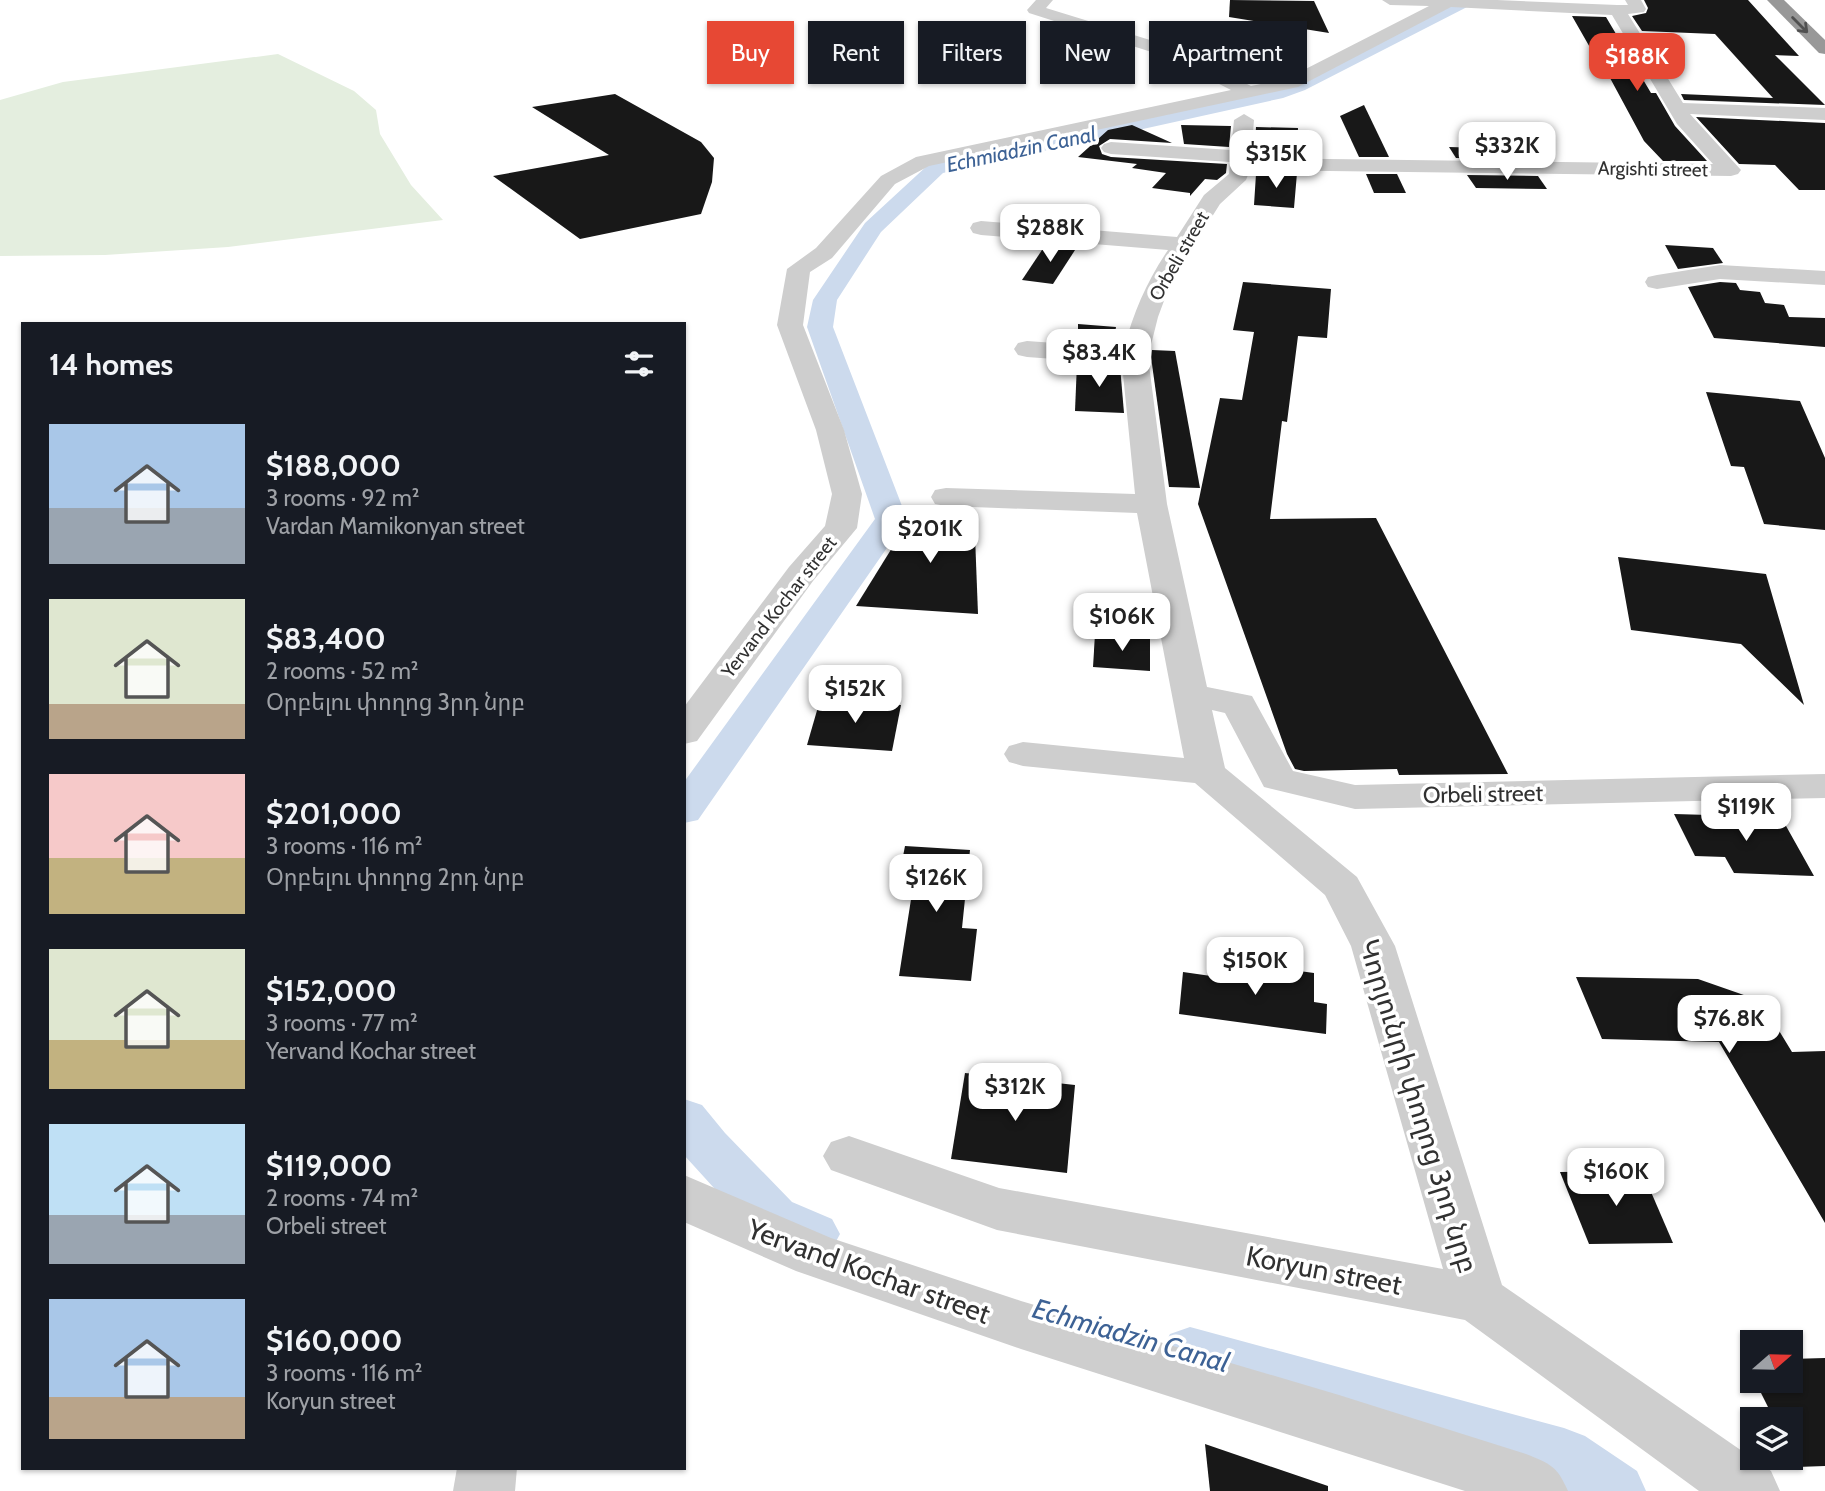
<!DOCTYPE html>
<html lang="en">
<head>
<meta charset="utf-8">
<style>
  :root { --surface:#171b24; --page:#20242c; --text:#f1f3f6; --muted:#9ea1a6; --accent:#e74834 }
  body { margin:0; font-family:Cabin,"Noto Sans Armenian",sans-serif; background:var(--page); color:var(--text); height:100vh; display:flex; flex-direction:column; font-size:26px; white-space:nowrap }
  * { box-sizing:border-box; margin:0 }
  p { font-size:23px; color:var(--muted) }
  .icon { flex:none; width:38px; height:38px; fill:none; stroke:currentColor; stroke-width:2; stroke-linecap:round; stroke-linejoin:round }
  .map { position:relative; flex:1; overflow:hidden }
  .sheet { position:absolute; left:21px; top:322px; width:665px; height:1148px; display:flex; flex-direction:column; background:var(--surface); border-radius:0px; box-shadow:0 2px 5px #0004 }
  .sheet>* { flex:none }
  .guide { position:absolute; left:707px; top:21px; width:665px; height:63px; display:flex; gap:14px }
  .needle { width:46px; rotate:70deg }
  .tools { position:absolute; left:1740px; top:1330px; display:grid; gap:14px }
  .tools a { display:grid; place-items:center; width:63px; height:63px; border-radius:0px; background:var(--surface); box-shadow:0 2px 5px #0004; font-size:35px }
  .price { position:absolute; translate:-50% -60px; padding:0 16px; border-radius:14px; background:#fff; color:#222; font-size:23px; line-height:46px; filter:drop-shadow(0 2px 4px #0008) }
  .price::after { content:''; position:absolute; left:50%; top:42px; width:21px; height:16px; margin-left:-10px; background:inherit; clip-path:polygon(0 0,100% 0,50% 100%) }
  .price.active { background:var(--accent); color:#fff }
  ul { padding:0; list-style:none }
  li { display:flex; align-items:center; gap:21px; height:175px; padding:0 28px }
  li span { display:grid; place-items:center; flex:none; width:196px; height:140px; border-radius:0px; color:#555 }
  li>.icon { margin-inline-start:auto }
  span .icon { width:84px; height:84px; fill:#fffc; stroke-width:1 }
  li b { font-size:30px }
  h2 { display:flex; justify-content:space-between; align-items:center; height:84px; padding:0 28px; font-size:30px }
  .pill { padding:0 24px; border-radius:0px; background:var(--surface); box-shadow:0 2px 5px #0004; font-size:24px; line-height:63px }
  .pill.active { background:var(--accent); color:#fff }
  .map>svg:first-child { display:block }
  .green { fill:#e4eedf }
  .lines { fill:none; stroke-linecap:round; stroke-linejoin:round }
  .canal { fill:#ccdaed; fill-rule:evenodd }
  .building { fill:#181818 }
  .minor { fill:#cecece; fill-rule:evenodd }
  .highway { fill:#989898; fill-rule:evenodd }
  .oneway { stroke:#505050 }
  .labels { text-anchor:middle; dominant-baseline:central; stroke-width:7; stroke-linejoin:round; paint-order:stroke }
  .far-street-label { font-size:19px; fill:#313131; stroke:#fff }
  .far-water-label { font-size:21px; font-style:italic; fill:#3d6295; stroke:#fff }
  .street-label { font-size:23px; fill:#313131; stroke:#fff }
  .near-street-label { font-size:28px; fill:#313131; stroke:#fff }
  .near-water-label { font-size:28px; font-style:italic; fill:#3d6295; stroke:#fff }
</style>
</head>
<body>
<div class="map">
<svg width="1825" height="1491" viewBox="0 0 1825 1491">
  <rect width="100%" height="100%" fill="#fff"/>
  <polygon class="green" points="278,54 354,91 376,110 380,134 411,185 443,220 228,247 105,255 0,256 0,100 63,82"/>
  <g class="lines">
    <g class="canal">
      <polygon points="1454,0 1470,0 1469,6 1305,90 1283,98 943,173 881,232 837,300 833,327 907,519 698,820 684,823 684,782 875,519 807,327 813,300 865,223 929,164 1271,90 1293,82 1454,4"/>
      <polygon points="684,1099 702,1105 725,1133 792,1202 832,1219 840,1234 832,1249 813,1256 754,1232 684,1155"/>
      <polygon points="1190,1327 1564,1428 1585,1436 1637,1471 1646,1491 1564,1491 1548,1479 1170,1370 1161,1352 1170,1334"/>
    </g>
  </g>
  <g class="building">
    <polygon points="1230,0 1314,1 1329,33 1229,17"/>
    <polygon points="1644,0 1748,0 1799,56 1775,55 1825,105 1684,100 1681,94 1773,98 1715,34 1642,31 1632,16 1646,13 1648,8"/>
    <polygon points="1572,16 1606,17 1651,93 1656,93 1675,126 1707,161 1663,161 1644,141 1596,52 1592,51"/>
    <polygon points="615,94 701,142 714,158 712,182 701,214 580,239 493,176 609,155 532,107"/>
    <polygon points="1364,105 1389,157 1359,157 1340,116"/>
    <polygon points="1696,117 1825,123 1825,190 1799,190 1775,165 1739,164"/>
    <polygon points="1132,125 1172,143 1110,139 1099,146 1102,154 1111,157 1227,164 1226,173 1217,180 1205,179 1190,196 1190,193 1152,188 1166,173 1132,168 1137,164 1078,157 1108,130"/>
    <polygon points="1181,125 1231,126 1229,147 1184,144"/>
    <polygon points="1256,127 1298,128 1297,156 1254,155"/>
    <polygon points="1449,147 1518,149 1525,159 1456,158"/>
    <polygon points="1252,173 1297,173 1294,208 1254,205 1256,174"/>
    <polygon points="1366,174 1397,174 1406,193 1374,193"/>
    <polygon points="1467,175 1538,176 1547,189 1476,188"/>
    <polygon points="1046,244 1077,247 1053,284 1022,280"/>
    <polygon points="1665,245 1713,248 1723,263 1678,269"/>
    <polygon points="1243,282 1331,289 1327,338 1298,336 1287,422 1282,421 1270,519 1376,518 1508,774 1399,775 1397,769 1304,771 1295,769 1287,754 1198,504 1220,398 1242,400 1254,332 1233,330"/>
    <polygon points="1720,282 1736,283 1740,290 1760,292 1765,303 1784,305 1789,317 1825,318 1825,347 1714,338 1688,287"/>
    <polygon points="1078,324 1116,327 1113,345 1078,342"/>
    <polygon points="1152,350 1175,351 1200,488 1169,487 1151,357"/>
    <polygon points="1077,363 1120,366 1124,413 1075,411"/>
    <polygon points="1706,392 1800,401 1825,458 1825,530 1764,524 1744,467 1731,466"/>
    <polygon points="918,506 974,510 978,614 856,606"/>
    <polygon points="1618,557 1766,574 1804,705 1741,644 1631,630"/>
    <polygon points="1095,634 1150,638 1150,671 1093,667"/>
    <polygon points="820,700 901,705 892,751 807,745"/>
    <polygon points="1674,814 1781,817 1814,876 1734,873 1725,857 1695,856"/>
    <polygon points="905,846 970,850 962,928 977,929 971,981 899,976 912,893 896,892"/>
    <polygon points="1219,960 1314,973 1314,1002 1327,1004 1326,1034 1179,1014 1183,972 1211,976"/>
    <polygon points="1576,977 1698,979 1761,1001 1792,1052 1825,1051 1825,1223 1719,1042 1602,1039"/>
    <polygon points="965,1073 1075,1085 1067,1173 951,1159"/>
    <polygon points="1642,1171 1673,1243 1589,1244 1560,1172"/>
    <polygon points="1825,1358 1825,1466 1797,1467 1790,1453 1790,1419 1774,1419 1755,1381 1790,1381 1790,1359"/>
    <polygon points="1205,1444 1328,1486 1328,1491 1210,1491"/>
  </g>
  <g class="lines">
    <g class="minor">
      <path d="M1036 0H1053L1046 8 1176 48 1251 86 1286 79 1429 6 1390 5 1382 0H1497L1617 5H1628L1625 0H1641L1646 9 1644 12 1628 14 1683 103 1825 108V120L1690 114 1741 170 1738 174 1731 176 1250 170 1246 180 1220 204 1171 282 1158 317 1148 357 1167 504 1207 687 1252 696 1293 771 1355 785 1825 774V798L1355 809 1264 787 1225 713 1212 710 1225 768 1357 877 1395 946 1502 1285 1771 1471 1780 1491H1699L1465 1320 997 1230 831 1170 823 1156 831 1142 849 1136 999 1188 1443 1269 1351 946 1325 895 1195 783 1023 766 1009 762 1004 754 1009 746 1023 742 1184 758 1137 513 946 506 935 504 931 497 935 490 946 488 1135 494 1122 364 1027 357 1018 355 1014 349 1018 343 1027 341 1124 348C1134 311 1147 281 1168 250L981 235 973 233 970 228 973 223 981 221 1177 237 1204 195 1229 174 1230 162 1111 154 1104 152 1101 148 1104 144 1111 142 1231 150 1234 120 1244 114 1254 120 1251 158 1713 164 1677 124 1612 15 1451 7 1298 87 929 166 895 184 832 258 810 272 803 325 844 430 862 494 857 528 813 581 697 741 684 744V707L789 567 825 526 832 494 816 430 777 325 787 269 816 248 881 176 916 157 1231 90 1164 56 1029 13 1027 10Z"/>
      <polygon points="1720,265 1825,271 1825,285 1720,279 1657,289 1648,287 1645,282 1648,277 1657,275"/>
      <path d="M684 1175 831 1238 1021 1301 1339 1395 1526 1454C1551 1464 1557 1466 1568 1491H1465L1021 1349 796 1271 684 1222Z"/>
      <polygon points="457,1468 517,1468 515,1491 453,1491"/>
    </g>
    <polygon class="highway" points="1767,0 1784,0 1825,40 1825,54 1819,53"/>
  </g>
  <defs><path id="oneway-shaft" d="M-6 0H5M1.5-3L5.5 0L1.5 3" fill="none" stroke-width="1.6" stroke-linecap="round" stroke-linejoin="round" transform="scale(1.75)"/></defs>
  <use class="oneway" href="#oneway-shaft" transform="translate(1800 25) rotate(45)"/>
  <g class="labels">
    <g class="far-street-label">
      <text transform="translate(1653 169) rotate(1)">Argishti street</text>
      <text transform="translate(1179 256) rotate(-60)">Orbeli street</text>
      <text transform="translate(779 607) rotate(-52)">Yervand Kochar street</text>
    </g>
    <g class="far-water-label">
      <text transform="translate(1021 149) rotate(-12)">Echmiadzin Canal</text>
    </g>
    <g class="street-label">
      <text transform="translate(1483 794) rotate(-1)">Orbeli street</text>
    </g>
    <g class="near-street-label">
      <text transform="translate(1419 1106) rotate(73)">Կորյունրի փողոց 3րդ նրբ</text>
      <text transform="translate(1324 1270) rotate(11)">Koryun street</text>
      <text transform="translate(869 1271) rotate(20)">Yervand Kochar street</text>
    </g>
    <g class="near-water-label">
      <text transform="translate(1131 1335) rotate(16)">Echmiadzin Canal</text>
    </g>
  </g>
</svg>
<div class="tools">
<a><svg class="needle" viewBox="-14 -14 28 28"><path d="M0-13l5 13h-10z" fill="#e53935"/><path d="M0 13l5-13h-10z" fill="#9ea1a6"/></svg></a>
<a><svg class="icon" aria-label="layers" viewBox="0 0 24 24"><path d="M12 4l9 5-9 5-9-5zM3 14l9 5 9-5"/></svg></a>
</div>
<b class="price active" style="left:1637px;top:93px">$188K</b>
<b class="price" style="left:1507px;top:182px">$332K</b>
<b class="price" style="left:1276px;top:190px">$315K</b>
<b class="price" style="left:1050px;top:264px">$288K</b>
<b class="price" style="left:1099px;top:389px">$83.4K</b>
<b class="price" style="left:930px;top:565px">$201K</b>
<b class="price" style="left:1122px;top:653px">$106K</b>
<b class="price" style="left:855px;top:725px">$152K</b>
<b class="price" style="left:1746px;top:843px">$119K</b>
<b class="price" style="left:936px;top:914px">$126K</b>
<b class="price" style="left:1255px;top:997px">$150K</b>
<b class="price" style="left:1729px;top:1055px">$76.8K</b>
<b class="price" style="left:1015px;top:1123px">$312K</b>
<b class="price" style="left:1616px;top:1208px">$160K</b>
<div class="guide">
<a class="pill active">Buy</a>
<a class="pill">Rent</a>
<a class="pill">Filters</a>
<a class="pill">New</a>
<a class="pill">Apartment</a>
</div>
<section class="sheet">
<h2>14 homes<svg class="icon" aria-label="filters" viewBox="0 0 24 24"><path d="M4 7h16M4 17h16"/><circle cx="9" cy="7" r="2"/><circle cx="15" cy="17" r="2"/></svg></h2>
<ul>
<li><span style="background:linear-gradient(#a9c7e8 60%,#9aa5b1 0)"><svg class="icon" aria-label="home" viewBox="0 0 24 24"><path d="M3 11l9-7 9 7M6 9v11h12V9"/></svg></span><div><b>$188,000</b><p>3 rooms · 92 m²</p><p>Vardan Mamikonyan street</p></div></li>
<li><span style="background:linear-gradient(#dfe7d0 75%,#b9a48a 0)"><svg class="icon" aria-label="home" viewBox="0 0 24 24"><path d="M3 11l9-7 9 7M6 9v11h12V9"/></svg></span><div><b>$83,400</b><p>2 rooms · 52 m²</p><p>Օրբելու փողոց 3րդ նրբ</p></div></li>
<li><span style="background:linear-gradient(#f6c9c9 60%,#c2b280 0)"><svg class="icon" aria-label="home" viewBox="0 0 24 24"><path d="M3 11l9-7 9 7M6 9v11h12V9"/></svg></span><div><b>$201,000</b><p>3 rooms · 116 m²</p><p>Օրբելու փողոց 2րդ նրբ</p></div></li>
<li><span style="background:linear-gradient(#dfe7d0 65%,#c2b280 0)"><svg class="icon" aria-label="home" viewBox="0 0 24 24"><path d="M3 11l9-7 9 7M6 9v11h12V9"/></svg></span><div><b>$152,000</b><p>3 rooms · 77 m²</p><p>Yervand Kochar street</p></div></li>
<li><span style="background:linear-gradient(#bfe0f5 65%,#9aa5b1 0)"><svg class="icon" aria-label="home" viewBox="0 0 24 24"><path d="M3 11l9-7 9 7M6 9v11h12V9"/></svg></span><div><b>$119,000</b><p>2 rooms · 74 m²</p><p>Orbeli street</p></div></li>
<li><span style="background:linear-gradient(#a9c7e8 70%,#b9a48a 0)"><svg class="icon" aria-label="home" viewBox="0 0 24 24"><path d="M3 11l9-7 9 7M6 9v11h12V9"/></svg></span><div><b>$160,000</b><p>3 rooms · 116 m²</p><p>Koryun street</p></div></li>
</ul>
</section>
</div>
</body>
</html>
